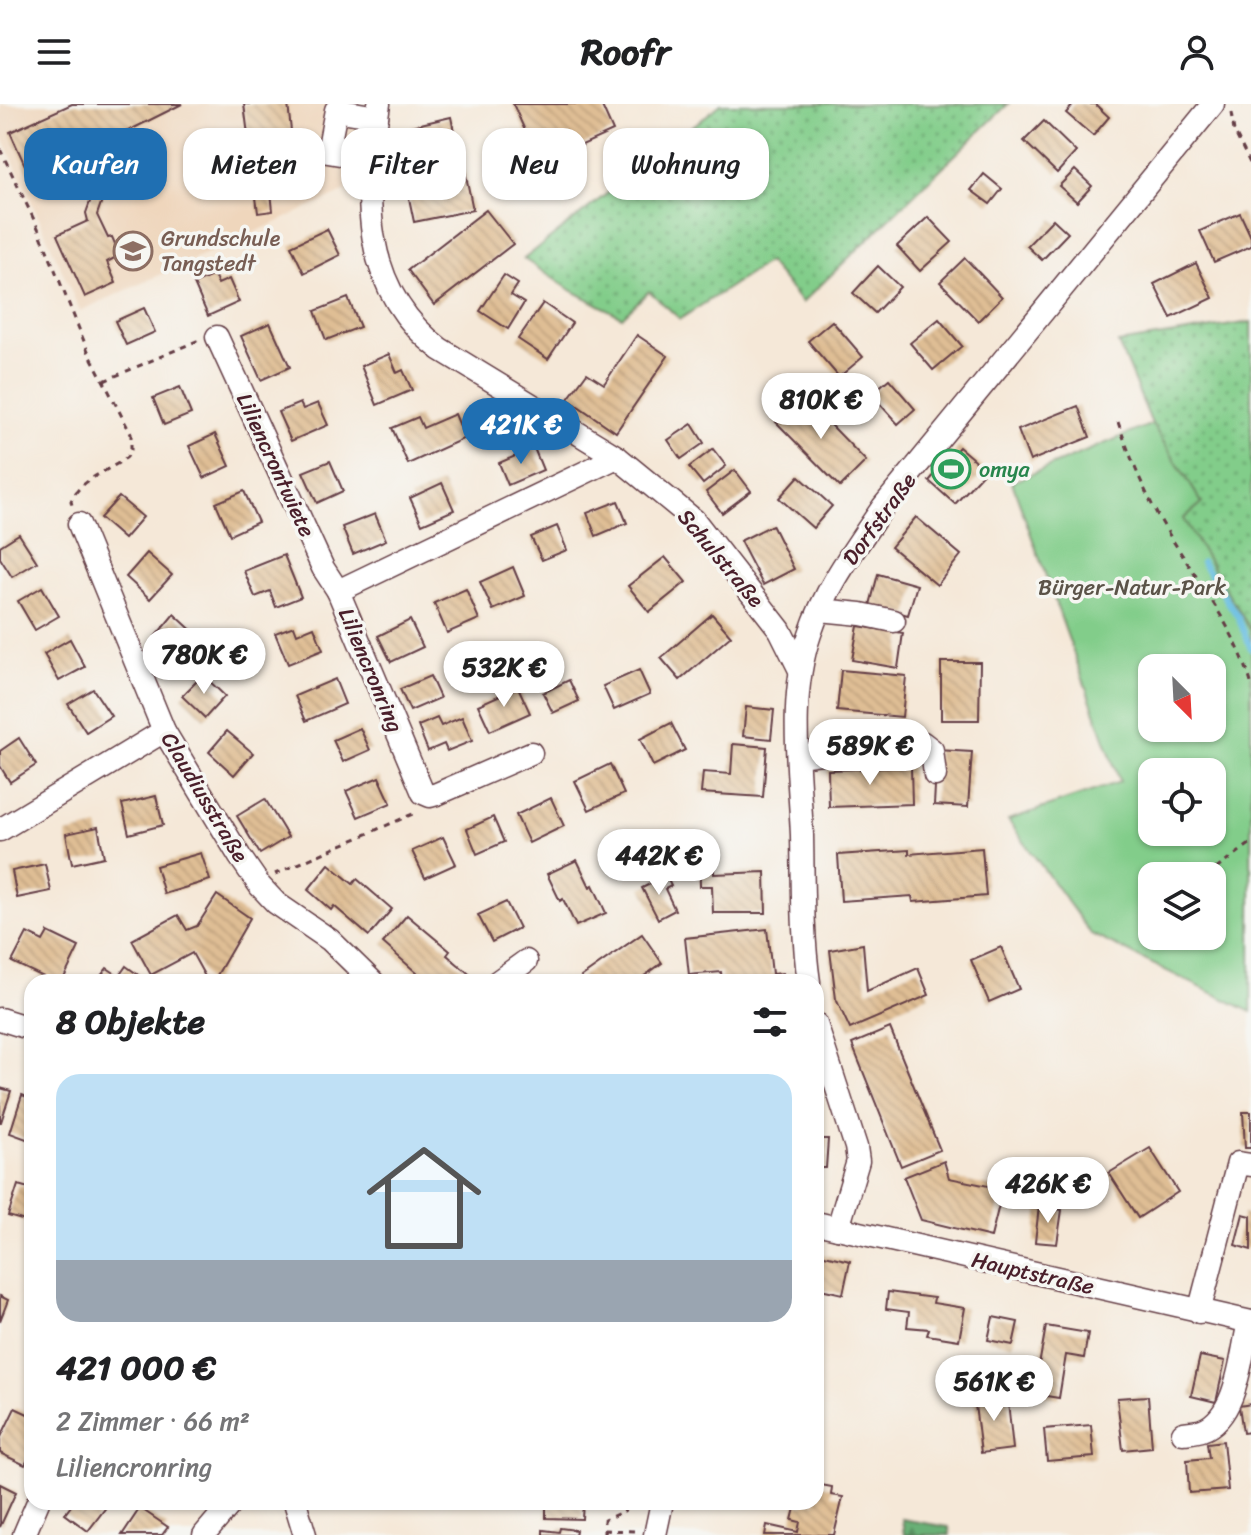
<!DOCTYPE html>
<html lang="de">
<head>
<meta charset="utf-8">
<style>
  :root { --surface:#fff; --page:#f2f2f2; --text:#202124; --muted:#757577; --accent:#1f6fb2 }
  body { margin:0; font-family:Sriracha,sans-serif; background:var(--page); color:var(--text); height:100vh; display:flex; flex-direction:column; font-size:30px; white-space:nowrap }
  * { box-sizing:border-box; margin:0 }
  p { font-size:26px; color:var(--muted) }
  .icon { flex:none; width:44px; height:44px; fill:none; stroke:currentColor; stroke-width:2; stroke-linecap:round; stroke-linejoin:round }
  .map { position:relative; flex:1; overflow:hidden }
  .drawer { position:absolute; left:24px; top:870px; width:800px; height:536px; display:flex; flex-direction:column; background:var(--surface); border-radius:24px; box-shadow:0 2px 6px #0004 }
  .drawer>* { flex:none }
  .banner { position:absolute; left:24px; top:24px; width:800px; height:72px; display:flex; gap:16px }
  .needle { width:52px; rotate:156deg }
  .buttons { position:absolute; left:1138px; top:550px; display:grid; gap:16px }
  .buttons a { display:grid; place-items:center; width:88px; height:88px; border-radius:16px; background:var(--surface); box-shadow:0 2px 6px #0004; font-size:40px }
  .price { position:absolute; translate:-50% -68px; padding:0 18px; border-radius:28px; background:#fff; color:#222; font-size:26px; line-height:52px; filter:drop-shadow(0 2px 4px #0008) }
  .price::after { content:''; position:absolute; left:50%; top:48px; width:24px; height:18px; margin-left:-12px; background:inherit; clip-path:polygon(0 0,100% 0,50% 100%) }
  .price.selected { background:var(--accent); color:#fff }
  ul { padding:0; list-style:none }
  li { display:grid; align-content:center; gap:16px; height:424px; padding:0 32px }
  li span { display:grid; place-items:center; height:248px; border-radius:24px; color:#555 }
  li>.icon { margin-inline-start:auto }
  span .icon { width:144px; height:144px; fill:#fffc; stroke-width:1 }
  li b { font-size:34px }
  h2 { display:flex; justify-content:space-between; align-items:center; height:96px; padding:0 32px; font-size:34px }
  .pill { padding:0 28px; border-radius:24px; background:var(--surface); box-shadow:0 2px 6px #0004; font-size:28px; line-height:72px }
  .pill.selected { background:var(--accent); color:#fff }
  header { display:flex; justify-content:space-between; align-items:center; height:104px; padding:0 32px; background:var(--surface); font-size:36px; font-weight:800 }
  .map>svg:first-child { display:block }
  .built { fill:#efd6bc }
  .grass { fill:url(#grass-dots); stroke:#66765a; stroke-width:2 }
  .forest { fill:url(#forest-firs); stroke:#5a6850; stroke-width:2 }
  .park { fill:#82cd8a; stroke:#66765a; stroke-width:2; fill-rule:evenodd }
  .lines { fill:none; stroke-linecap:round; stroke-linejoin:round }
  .stream { stroke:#63bce1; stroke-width:6 }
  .building { fill:url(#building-back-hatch) }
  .minor-casing { stroke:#643d45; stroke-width:25 }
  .path { stroke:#643d45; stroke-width:3; stroke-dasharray:6 6; stroke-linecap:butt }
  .minor { stroke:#fff; stroke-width:22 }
  .labels { text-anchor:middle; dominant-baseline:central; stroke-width:7; stroke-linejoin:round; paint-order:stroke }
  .education-label { font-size:22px; fill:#785e54; stroke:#f6f6f2; text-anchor:start }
  .street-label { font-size:22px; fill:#4a1f2b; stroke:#f6f6f2 }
  .leisure-label { font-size:22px; fill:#27864d; stroke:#f6f6f2; text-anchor:start }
  .park-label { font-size:22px; fill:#5b5348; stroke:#f6f6f2 }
</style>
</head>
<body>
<header><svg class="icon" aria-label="menu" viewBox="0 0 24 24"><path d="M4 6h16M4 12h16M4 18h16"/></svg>Roofr<svg class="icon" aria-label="person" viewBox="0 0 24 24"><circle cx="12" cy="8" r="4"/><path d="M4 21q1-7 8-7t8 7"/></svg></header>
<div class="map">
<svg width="1251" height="1431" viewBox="0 0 1251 1431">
  <defs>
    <pattern id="grass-dots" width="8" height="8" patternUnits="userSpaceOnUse" patternTransform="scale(2)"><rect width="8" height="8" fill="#82cd8a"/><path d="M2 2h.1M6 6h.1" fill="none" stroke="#6ca671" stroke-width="1.8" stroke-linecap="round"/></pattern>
    <pattern id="forest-firs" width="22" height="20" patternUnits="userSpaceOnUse" patternTransform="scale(2)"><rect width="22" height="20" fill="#69b076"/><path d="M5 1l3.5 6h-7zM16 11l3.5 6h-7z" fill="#588f61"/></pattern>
    <pattern id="building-back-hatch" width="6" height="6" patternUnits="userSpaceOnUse" patternTransform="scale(2)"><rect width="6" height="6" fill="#dfbe94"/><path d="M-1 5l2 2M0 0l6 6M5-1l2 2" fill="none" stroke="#c1a380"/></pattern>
  </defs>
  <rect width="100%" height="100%" fill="#f6f6f2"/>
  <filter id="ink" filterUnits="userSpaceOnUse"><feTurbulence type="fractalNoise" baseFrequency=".0125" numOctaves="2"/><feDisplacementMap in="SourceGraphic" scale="16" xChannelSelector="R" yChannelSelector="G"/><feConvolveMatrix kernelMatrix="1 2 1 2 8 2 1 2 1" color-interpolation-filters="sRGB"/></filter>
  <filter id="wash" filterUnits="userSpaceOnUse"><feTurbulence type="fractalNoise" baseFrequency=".006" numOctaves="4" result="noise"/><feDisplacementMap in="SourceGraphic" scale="32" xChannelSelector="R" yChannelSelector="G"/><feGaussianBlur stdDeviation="1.8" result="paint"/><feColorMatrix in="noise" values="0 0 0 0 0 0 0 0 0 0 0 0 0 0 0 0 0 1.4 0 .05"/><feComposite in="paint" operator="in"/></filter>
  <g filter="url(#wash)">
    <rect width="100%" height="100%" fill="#f5e8d8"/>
    <polygon class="built" points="0,0 360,0 346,87 80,207 0,27"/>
    <g class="grass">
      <polygon points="721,0 1008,0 802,199 768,158 680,215 649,187 622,213 569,185 524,155"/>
      <polygon points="1251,218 1251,527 1183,415 1202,399 1152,320 1118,239"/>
    </g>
    <polygon class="forest" points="902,1415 949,1423 950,1431 904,1431"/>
    <path class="park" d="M1152 320 1202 399 1183 415 1251 527V908L1091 830 1008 716 1120 678 1012 378ZM1152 564H1212V624H1152ZM1152 668H1212V728H1152ZM1152 772H1212V832H1152Z"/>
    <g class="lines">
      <polyline class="stream" points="1202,458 1238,513 1251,545"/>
    </g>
    <g id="blocks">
      <g class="building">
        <polygon points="72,0 182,0 102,40 113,64 97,111 108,134 112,133 120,151 107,158 116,179 85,193 57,131 88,117 86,109 101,67 97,58 36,86 10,28"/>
        <polygon points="244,0 288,0 291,27 279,29 281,52 274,53 278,77 270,78 273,107 258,109"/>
        <polygon points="513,0 601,0 613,27 540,60"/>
        <polygon points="1074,0 1095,0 1109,13 1093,32 1066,9"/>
        <polygon points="451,13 457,42 418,51 412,22"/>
        <polygon points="1044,17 1076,48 1057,69 1024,37"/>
        <polygon points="464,62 473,106 414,118 405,75"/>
        <polygon points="1075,66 1092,82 1077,98 1059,82"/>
        <polygon points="984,70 1002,85 990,100 971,86"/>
        <polygon points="486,106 513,140 434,201 408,166"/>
        <polygon points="1240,109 1251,133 1251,142 1214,158 1200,127"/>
        <polygon points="928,113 952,138 920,167 897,142"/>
        <polygon points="1053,115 1068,129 1042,156 1027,142"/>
        <polygon points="327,125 340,151 304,169 291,142"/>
        <polygon points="965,154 1002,193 978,217 940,178"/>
        <polygon points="1196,159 1213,194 1171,214 1154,180"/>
        <polygon points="878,162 900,183 875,209 853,189"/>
        <polygon points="214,171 218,180 229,175 239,198 208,212 194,180"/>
        <polygon points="504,171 518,180 511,191 524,199 508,225 480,207"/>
        <polygon points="348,194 360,223 326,236 315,207"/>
        <polygon points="543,199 572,219 548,255 518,235"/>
        <polygon points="144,204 155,228 126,241 115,217"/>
        <polygon points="939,215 962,242 933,266 910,239"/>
        <polygon points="832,217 863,253 839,273 808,237"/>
        <polygon points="270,219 290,263 261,276 241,232"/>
        <polygon points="637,231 668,252 616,328 568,295 587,269 604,280"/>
        <polygon points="389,250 397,269 403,266 412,286 377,301 361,262"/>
        <polygon points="889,275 915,305 898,320 871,290"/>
        <polygon points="180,283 191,310 164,321 153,294"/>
        <polygon points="803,292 866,357 840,383 776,318"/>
        <polygon points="300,299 303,305 318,299 328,321 291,337 278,308"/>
        <polygon points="1078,302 1090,333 1030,357 1018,326"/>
        <polygon points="455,310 465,334 408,360 392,324 418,313 423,324"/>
        <polygon points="692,320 704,339 681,355 668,336"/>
        <polygon points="215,330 230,362 204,374 189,342"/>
        <polygon points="959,343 986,366 955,400 929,377"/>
        <polygon points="534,344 543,366 508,381 499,359"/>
        <polygon points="713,345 726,362 703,380 689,363"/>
        <polygon points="330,357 343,387 317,399 303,368"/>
        <polygon points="735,366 751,387 722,409 706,388"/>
        <polygon points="799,372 832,402 813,424 779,394"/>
        <polygon points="442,379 454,406 422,420 410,394"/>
        <polygon points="244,387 258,418 230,431 216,399"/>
        <polygon points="119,393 143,413 124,435 100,414"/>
        <polygon points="618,397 627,419 596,432 587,409"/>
        <polygon points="375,410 386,436 353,450 342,423"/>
        <polygon points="916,413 961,451 937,481 891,443"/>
        <polygon points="772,421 794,465 763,481 740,437"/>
        <polygon points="557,422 567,446 542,456 531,433"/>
        <polygon points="19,430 37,458 12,473 0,454 0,442"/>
        <polygon points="147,449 172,471 150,495 126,473"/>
        <polygon points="284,451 301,493 276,503 270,487 255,493 244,467"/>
        <polygon points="665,453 686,478 649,508 628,482"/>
        <polygon points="513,463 525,492 493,506 480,478"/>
        <polygon points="878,470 917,481 908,511 870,501"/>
        <polygon points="42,483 59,512 35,526 18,497"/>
        <polygon points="466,485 479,515 447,529 434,499"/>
        <polygon points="174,510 198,532 179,554 155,533"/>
        <polygon points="712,510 731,532 680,576 661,554"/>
        <polygon points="410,516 423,543 391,558 378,532"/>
        <polygon points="294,522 297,530 314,523 323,546 288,560 275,529"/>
        <polygon points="858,522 903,529 898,564 852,556"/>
        <polygon points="70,535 85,563 59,577 44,550"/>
        <polygon points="941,558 980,558 979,616 941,616"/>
        <polygon points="639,566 650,590 614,606 603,582"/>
        <polygon points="841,566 906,572 902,613 837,607"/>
        <polygon points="203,571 225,592 205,614 182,592"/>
        <polygon points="430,572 440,594 410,607 400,585"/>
        <polygon points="335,575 345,600 306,617 295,592"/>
        <polygon points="569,576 579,597 553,609 543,589"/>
        <polygon points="518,583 530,609 490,627 478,601"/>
        <polygon points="93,585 111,612 86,628 68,600"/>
        <polygon points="746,603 774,606 771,635 743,632"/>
        <polygon points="462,613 472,637 447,647 444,640 428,647 418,622 437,614 441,622"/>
        <polygon points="671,619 685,646 653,662 640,635"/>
        <polygon points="360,624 370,646 343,658 333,636"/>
        <polygon points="227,627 253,649 234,671 209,648"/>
        <polygon points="19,634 36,661 10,678 0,662 0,647"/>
        <polygon points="733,640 767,643 763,693 701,689 703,668 731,670"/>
        <polygon points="937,646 972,648 968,703 934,701"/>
        <polygon points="610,660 624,690 589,706 575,677"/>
        <polygon points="911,663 912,700 829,703 828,666"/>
        <polygon points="379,673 391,699 358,713 346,687"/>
        <polygon points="156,692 163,721 129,730 122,700"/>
        <polygon points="551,694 564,722 529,739 516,711"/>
        <polygon points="265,695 288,733 260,750 237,712"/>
        <polygon points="493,713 504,738 477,750 467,725"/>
        <polygon points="98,723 104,753 72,760 66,730"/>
        <polygon points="443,733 456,760 425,774 412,747"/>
        <polygon points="982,744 986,792 913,798 912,792 841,797 838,751 909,746 909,750"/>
        <polygon points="699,747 713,747 714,770 765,768 766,809 713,809 712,782 700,782"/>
        <polygon points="201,749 210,776 164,790 156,762"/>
        <polygon points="577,756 590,783 593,781 606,809 576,822 563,795 560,797 547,770"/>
        <polygon points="45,760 51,787 17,794 12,767"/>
        <polygon points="329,760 353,780 357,775 392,805 369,832 334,802 331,806 308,786"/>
        <polygon points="666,772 671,782 665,785 675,806 658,815 642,784"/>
        <polygon points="217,791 250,814 213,878 208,878 192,849 151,871 132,836 178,811 187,826 197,822"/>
        <polygon points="506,798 519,824 492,838 478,811"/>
        <polygon points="407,811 450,847 447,851 474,874 470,878 427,878 383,839"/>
        <polygon points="767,825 772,870 783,869 784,878 722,878 721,868 689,871 685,834"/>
        <polygon points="48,828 79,843 62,878 54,878 12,858 27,829 43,837"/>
        <polygon points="642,830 662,859 636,878 584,878 581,873"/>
        <polygon points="863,840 867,887 918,864 929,891 850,925 836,895 830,846"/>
        <polygon points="1001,843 1019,885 989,898 971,856"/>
        <polygon points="126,862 148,878 96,878 107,864 119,872"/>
        <polygon points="890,924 940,1046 901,1062 852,940"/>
        <polygon points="0,984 11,987 1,1018 0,1018"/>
        <polygon points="22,991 32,995 32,1037 10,1029"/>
        <polygon points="1243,1008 1251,1008 1251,1044 1245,1044"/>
        <polygon points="816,1035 828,1035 826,1064 816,1064"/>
        <polygon points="1150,1044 1178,1088 1138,1114 1109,1069"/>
        <polygon points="944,1057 949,1074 1003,1085 991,1133 921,1116 904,1073"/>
        <polygon points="18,1081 32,1085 32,1119 8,1112"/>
        <polygon points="1039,1102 1062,1106 1057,1140 1035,1138"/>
        <polygon points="1243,1110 1251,1112 1251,1146 1235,1141"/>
        <polygon points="816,1149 850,1157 843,1190 816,1184"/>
        <polygon points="888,1188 934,1194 933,1199 965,1204 959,1236 927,1231 929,1225 907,1223 909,1208 886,1205"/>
        <polygon points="0,1192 8,1196 0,1217"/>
        <polygon points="993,1213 1018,1218 1013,1241 988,1236"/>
        <polygon points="1046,1222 1088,1229 1084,1254 1066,1251 1059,1294 1034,1290"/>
        <polygon points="1200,1252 1225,1257 1216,1298 1191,1292"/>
        <polygon points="1007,1289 1013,1345 981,1349 974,1293"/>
        <polygon points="1148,1292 1152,1343 1123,1346 1117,1294"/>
        <polygon points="1251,1300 1251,1328 1243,1329 1239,1302"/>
        <polygon points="15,1304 32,1312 32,1348 25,1361 0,1349 0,1335"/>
        <polygon points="1091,1321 1094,1353 1047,1357 1044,1325"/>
        <polygon points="1223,1337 1228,1386 1189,1389 1187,1356 1209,1354 1207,1339"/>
        <polygon points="0,1380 16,1388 0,1423"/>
        <polygon points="816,1380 832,1383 831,1391 843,1393 834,1431 765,1431 767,1421 798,1428 800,1418 792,1416 796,1400 804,1401 804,1398 816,1398"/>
        <polygon points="74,1398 110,1398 88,1427 65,1410"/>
        <polygon points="546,1398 583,1398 582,1415 546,1414"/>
        <polygon points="140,1404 168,1423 162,1431 122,1431"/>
        <polygon points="560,1424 576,1426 575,1431 543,1431 543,1426 559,1428"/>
      </g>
    </g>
  </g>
  <g filter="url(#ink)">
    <use href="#blocks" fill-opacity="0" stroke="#643d45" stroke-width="2"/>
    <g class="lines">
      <defs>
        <g id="minor">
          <path d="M379 0C364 90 359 184 440 245L617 353 694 416 780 526 800 566"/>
          <polyline points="370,55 328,48 336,6 377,13"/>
          <polyline points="217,233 323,464 338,487 423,689 430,692 437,690 531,649"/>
          <polyline points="79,420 164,627 240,753 260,782 276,799 330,836 373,878"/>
          <polyline points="338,487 617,353"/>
          <polyline points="820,506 861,510 894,517"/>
          <polyline points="799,652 907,637 923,639 932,646 935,671"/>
          <polyline points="0,726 164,627"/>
          <polyline points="497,878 526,857"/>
          <path d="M809 878C802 830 803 780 802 731 799 665 788 593 810 530 825 484 856 443 883 403L1213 0"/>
          <polyline points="0,915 32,925"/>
          <polyline points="816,920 856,1043 858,1057 838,1124"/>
          <polyline points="816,1119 1251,1218"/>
          <polyline points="1199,1208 1238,1059 1251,1061"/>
          <path d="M1183 1329C1189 1328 1196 1328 1202 1326 1238 1313 1241 1250 1249 1218"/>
          <polyline points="295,1398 305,1431"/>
          <polyline points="24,1431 38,1398"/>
          <polyline points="204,1431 232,1398"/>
          <polyline points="655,1431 662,1398"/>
        </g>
      </defs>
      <use href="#minor" class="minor-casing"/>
      <g class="path">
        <polyline points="1231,9 1234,27 1251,61"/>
        <path d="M0 45 38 124 88 247 131 330V346L127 353C108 368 81 374 71 397L72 401"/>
        <polyline points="104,277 199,236"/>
        <path d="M1118 318C1129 350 1141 380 1157 410 1187 464 1235 520 1251 579"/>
        <polyline points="1216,765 1251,739"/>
        <polyline points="275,770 415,709"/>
        <polyline points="604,1426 635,1427"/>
        <polyline points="604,1431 604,1416 624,1407 631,1398"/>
      </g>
      <use href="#minor" class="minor"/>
    </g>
  </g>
  <defs>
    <symbol id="school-ring" viewBox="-11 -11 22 22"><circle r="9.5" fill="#f6f6f2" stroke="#8d6e63" stroke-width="1.5"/><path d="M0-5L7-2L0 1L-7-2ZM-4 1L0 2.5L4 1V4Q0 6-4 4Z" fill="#8d6e63"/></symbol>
    <symbol id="stadium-ring" viewBox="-11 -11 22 22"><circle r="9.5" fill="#f6f6f2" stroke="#2e9e5b" stroke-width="1.5"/><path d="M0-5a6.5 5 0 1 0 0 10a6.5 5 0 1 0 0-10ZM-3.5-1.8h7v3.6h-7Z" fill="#2e9e5b"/></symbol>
  </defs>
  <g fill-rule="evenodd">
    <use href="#school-ring" x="111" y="125" width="44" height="44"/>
    <use href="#stadium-ring" x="929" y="343" width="44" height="44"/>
  </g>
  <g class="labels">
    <g class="education-label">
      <text x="161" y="134">Grundschule<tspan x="161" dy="25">Tangstedt</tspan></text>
    </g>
    <g class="street-label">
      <text transform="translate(276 361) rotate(65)">Liliencrontwiete</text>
      <text transform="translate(879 415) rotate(-54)">Dorfstraße</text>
      <text transform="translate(721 454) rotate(50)">Schulstraße</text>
      <text transform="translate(371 566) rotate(67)">Liliencronring</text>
      <text transform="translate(205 693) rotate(59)">Claudiusstraße</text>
      <text transform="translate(1033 1169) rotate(13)">Hauptstraße</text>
    </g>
    <g class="leisure-label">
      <text x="979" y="365">omya</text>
    </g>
    <g class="park-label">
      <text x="1132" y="483">Bürger-Natur-Park</text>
    </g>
  </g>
</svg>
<div class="buttons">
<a><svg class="needle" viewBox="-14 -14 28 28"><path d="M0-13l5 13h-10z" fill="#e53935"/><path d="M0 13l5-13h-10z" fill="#757577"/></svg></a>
<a><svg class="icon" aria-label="locate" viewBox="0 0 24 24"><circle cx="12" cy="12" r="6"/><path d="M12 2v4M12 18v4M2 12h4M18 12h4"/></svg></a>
<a><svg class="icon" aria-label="layers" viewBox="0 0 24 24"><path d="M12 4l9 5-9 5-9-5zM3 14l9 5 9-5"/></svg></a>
</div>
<b class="price" style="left:821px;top:337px">810K €</b>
<b class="price selected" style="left:521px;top:362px">421K €</b>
<b class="price" style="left:204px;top:592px">780K €</b>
<b class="price" style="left:504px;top:605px">532K €</b>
<b class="price" style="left:870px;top:683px">589K €</b>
<b class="price" style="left:659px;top:793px">442K €</b>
<b class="price" style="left:1048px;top:1121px">426K €</b>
<b class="price" style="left:994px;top:1319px">561K €</b>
<div class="banner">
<a class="pill selected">Kaufen</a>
<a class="pill">Mieten</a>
<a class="pill">Filter</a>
<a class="pill">Neu</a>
<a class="pill">Wohnung</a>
</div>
<section class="drawer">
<h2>8 Objekte<svg class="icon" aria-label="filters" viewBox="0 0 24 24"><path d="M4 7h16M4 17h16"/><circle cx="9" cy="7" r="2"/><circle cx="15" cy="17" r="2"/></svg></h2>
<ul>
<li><span style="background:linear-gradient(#bfe0f5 75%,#9aa5b1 0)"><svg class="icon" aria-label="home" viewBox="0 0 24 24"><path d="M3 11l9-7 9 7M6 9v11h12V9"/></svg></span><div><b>421 000 €</b><p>2 Zimmer · 66 m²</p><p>Liliencronring</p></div></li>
</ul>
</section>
</div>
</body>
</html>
